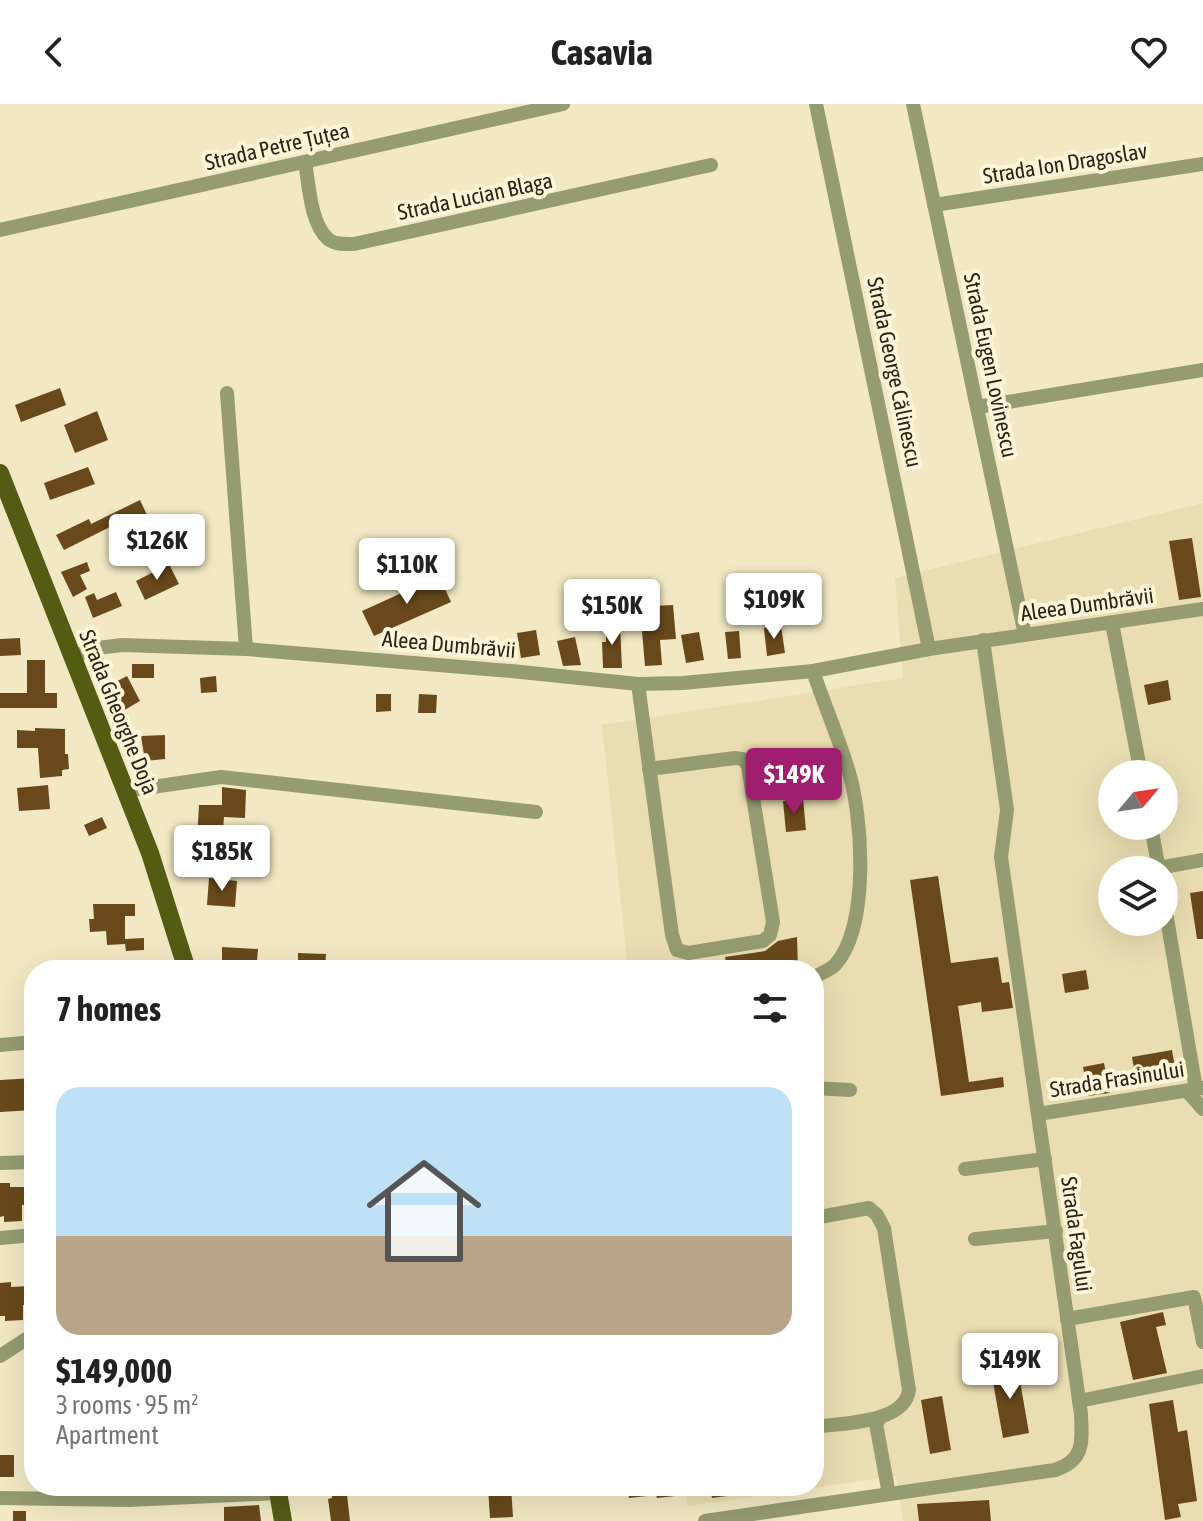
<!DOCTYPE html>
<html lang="en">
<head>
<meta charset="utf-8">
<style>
  :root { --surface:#fff; --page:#f6f6f6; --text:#222; --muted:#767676; --line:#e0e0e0; --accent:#a01e6f }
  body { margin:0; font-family:"Asap Condensed",sans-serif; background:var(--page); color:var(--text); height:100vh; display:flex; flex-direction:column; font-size:30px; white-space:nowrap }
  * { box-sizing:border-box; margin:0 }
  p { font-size:26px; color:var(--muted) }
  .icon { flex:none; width:44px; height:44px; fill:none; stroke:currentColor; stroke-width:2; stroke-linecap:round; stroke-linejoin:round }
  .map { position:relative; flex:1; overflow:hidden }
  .panel { position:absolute; left:24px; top:856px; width:800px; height:536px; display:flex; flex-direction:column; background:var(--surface); border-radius:32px; box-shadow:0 8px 32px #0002 }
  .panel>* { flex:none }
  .needle { width:52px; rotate:61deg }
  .tools { position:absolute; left:1098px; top:656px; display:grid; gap:16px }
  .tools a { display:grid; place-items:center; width:80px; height:80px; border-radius:50%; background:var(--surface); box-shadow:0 8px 32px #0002; font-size:40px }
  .price { position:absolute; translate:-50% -68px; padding:0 18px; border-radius:8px; background:#fff; color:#222; font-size:26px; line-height:52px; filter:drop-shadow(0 2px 4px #0008) }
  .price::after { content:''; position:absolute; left:50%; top:48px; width:24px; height:18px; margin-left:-12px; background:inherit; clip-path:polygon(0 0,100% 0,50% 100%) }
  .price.on { background:var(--accent); color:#fff }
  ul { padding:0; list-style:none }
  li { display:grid; align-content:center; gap:16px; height:424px; padding:0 32px }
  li+li { border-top:2px solid var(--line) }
  li span { display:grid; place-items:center; height:248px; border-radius:24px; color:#555 }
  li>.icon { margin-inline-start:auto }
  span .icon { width:144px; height:144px; fill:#fffc; stroke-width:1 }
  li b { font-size:34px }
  h2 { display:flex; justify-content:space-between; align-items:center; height:96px; padding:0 32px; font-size:34px }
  header { display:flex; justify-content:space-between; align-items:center; height:104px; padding:0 32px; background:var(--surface); font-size:36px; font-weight:700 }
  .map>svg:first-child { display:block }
  .built { fill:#eaddb2; fill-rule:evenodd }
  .building { fill:#69491b }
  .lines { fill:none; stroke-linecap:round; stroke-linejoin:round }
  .minor { stroke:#959c71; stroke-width:14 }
  .major { stroke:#545b13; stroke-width:18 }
  .labels { text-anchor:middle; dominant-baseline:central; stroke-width:8; stroke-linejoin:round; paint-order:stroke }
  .street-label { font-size:22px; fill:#282416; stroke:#fef5d8 }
</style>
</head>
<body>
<header><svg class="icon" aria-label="back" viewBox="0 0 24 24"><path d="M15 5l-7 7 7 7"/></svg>Casavia<svg class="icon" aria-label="heart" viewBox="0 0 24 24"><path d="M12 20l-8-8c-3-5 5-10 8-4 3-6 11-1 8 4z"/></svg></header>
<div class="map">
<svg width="1203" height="1417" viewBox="0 0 1203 1417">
  <rect width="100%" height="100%" fill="#f2e8c3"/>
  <path class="built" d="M1203 399V1417H903L896 1372 687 1402 684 1382H814V866H628L602 621 903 574 895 474ZM1112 670H1164V722H1112ZM1112 766H1164V818H1112Z"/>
  <g class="building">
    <polygon points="60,284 66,301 21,318 15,301"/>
    <polygon points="97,307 108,336 75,349 64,321"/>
    <polygon points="88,363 95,380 50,396 44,379"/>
    <polygon points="140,396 147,411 114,427 112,422 64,446 56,431 89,415 91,420"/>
    <polygon points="1192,434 1201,493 1179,496 1169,437"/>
    <polygon points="87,458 90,467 80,471 87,485 73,493 61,468"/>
    <polygon points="169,460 179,480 145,496 136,477"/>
    <polygon points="439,472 451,498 374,532 362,507"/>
    <polygon points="116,488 122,502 93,514 85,493 94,489 97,496"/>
    <polygon points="793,488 795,501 762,505 760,492"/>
    <polygon points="673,501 676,535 660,536 662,561 645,562 642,527 656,526 654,502"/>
    <polygon points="606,520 620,520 622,564 603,564 602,538 606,538"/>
    <polygon points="781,522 785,549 767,552 764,524"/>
    <polygon points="536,526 540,551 521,554 517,529"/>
    <polygon points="739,527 741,554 728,555 725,528"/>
    <polygon points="699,528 704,556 686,559 681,531"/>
    <polygon points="575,533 581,561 563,562 557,537"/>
    <polygon points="20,534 21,551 0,552 0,535"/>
    <polygon points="27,556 45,556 45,589 57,589 57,604 0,604 0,589 27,589"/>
    <rect x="132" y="560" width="22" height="14"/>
    <polygon points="127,572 140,597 121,608 108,582"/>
    <polygon points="216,572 217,588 201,589 200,574"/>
    <polygon points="1168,576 1171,596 1148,601 1144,581"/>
    <polygon points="376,590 391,590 391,607 376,608"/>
    <polygon points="419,590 437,591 436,609 418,609"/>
    <polygon points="35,624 65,625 65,650 68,650 69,665 62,666 62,672 40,674 38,644 17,644 17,626 35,627"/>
    <polygon points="165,631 165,655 145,657 141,632"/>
    <polygon points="48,681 50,705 19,707 17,684"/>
    <polygon points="222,683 246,686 245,714 224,713 221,753 196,751 199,701 222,701"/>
    <polygon points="803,695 806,726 786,728 783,697"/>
    <polygon points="102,713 107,724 89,732 84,721"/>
    <polygon points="938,772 951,859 998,853 1002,879 1009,878 1013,904 982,908 981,898 958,902 969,978 1003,973 1004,983 941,992 910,776"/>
    <polygon points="209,774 237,777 235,803 207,801"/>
    <polygon points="1203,787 1203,835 1197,835 1190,789"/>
    <polygon points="93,800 135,800 135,812 125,812 125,835 144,834 144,846 126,847 125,840 107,841 106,827 90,828 89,815 94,815"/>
    <polygon points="797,833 798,865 727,866 725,853 765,847 778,837"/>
    <polygon points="222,843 258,845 257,857 249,856 249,866 222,866"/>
    <polygon points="298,849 326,850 325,866 298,866"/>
    <polygon points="1086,866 1089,885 1065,889 1062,870"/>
    <polygon points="1172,946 1176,969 1136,976 1132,953"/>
    <polygon points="1104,959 1110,989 1088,992 1083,963"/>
    <polygon points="34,974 34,1006 0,1008 0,976"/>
    <polygon points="0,1079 10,1079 10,1083 29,1083 30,1101 22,1101 22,1117 4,1118 4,1112 0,1113"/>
    <polygon points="11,1178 11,1183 30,1182 31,1200 23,1201 23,1216 5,1217 5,1212 0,1212 0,1179"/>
    <polygon points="1163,1208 1166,1221 1156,1223 1167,1269 1133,1276 1120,1218"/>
    <polygon points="1017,1260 1029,1329 1003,1334 991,1267"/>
    <polygon points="942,1292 951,1346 930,1350 921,1296"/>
    <polygon points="1173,1296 1178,1328 1187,1326 1197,1397 1178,1400 1181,1413 1165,1416 1149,1300"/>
    <rect x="0" y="1351" width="14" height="22"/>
    <polygon points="331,1382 346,1382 350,1417 331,1417 328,1395 332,1394"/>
    <polygon points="511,1382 513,1413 490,1414 488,1384"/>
    <polygon points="628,1382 675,1382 675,1392 657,1394 656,1391 629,1394"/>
    <polygon points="710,1382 757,1382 757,1388 712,1394"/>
    <polygon points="989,1396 991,1417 919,1417 917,1400"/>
    <polygon points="259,1401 261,1417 224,1417 224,1403"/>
    <rect x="13" y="1407" width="13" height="10"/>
  </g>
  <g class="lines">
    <g class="minor">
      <polyline points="816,0 929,545"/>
      <polyline points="913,0 1025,531"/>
      <path d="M305 58C309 80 310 119 328 135 336 141 345 140 354 140L711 61"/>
      <polyline points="934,101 1203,60"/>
      <polyline points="0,126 563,0"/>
      <polyline points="227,289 246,545"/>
      <polyline points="977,303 1203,266"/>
      <polyline points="1112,519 1141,670"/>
      <polyline points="72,553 98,544 122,541 246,545 511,567 638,580 683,579 813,567 929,545 1203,505"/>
      <path d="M813 567C824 600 838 632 848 665 863 712 870 823 835 861 830 866 820 870 814 873"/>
      <polyline points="638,580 672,831 677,846 688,849 763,837 770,831 773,818 748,662 743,655 735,654 649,665"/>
      <polyline points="125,687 221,673 536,708"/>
      <polyline points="1151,722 1159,766"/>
      <polyline points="1158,764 1203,756"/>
      <polyline points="1164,797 1196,985"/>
      <polyline points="0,941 34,938"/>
      <polyline points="814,984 850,986"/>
      <polyline points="1187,987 1203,1005"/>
      <polyline points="1038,1010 1203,984"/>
      <polyline points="0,1059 34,1058"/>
      <polyline points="965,1065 1045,1055"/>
      <path d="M814 1114 869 1104 877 1111 884 1124 909 1286C905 1320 840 1319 814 1323"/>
      <polyline points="0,1134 34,1131"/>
      <polyline points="975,1135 1056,1127"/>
      <polyline points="1067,1215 1194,1193 1203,1238"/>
      <polyline points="0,1252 34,1230"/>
      <polyline points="1079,1297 1203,1272"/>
      <polyline points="880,1314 876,1320 889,1390"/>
      <polyline points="0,1394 128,1396 278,1389"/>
      <path d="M705 1417 1055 1366C1085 1356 1082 1338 1081 1310L1001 753 1007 706 983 536"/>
    </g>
    <g class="major">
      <polyline points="0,369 150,749 187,866"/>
      <polyline points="277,1382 283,1417"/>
    </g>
  </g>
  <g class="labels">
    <g class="street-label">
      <text transform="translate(277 42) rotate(-13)">Strada Petre Țuțea</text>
      <text transform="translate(1065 59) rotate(-9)">Strada Ion Dragoslav</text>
      <text transform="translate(475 92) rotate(-12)">Strada Lucian Blaga</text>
      <text transform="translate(991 261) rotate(78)">Strada Eugen Lovinescu</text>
      <text transform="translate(895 268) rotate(78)">Strada George Călinescu</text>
      <text transform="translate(1087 500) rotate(-8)">Aleea Dumbrăvii</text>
      <text transform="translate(449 540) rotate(5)">Aleea Dumbrăvii</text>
      <text transform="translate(119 608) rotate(68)">Strada Gheorghe Doja</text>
      <text transform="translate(1117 975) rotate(-9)">Strada Frasinului</text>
      <text transform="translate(1077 1130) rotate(82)">Strada Fagului</text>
    </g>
  </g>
</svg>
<div class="tools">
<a><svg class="needle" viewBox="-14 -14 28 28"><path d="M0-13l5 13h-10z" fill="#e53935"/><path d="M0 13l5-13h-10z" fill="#767676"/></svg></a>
<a><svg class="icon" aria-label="layers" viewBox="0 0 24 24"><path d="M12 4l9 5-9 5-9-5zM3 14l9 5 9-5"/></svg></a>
</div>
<b class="price" style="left:157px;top:478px">$126K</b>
<b class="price" style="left:407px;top:502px">$110K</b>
<b class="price" style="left:774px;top:537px">$109K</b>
<b class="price" style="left:612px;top:543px">$150K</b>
<b class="price on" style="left:794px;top:712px">$149K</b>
<b class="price" style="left:222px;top:789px">$185K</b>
<b class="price" style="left:1010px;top:1297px">$149K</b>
<section class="panel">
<h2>7 homes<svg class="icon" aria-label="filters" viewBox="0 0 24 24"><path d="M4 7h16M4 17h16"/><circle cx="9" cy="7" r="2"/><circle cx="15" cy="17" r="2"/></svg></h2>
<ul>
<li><span style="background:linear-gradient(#bfe0f5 60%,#b9a48a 0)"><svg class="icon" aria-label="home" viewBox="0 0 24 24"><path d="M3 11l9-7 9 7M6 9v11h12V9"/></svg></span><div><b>$149,000</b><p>3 rooms · 95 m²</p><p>Apartment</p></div></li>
</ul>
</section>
</div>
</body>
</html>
